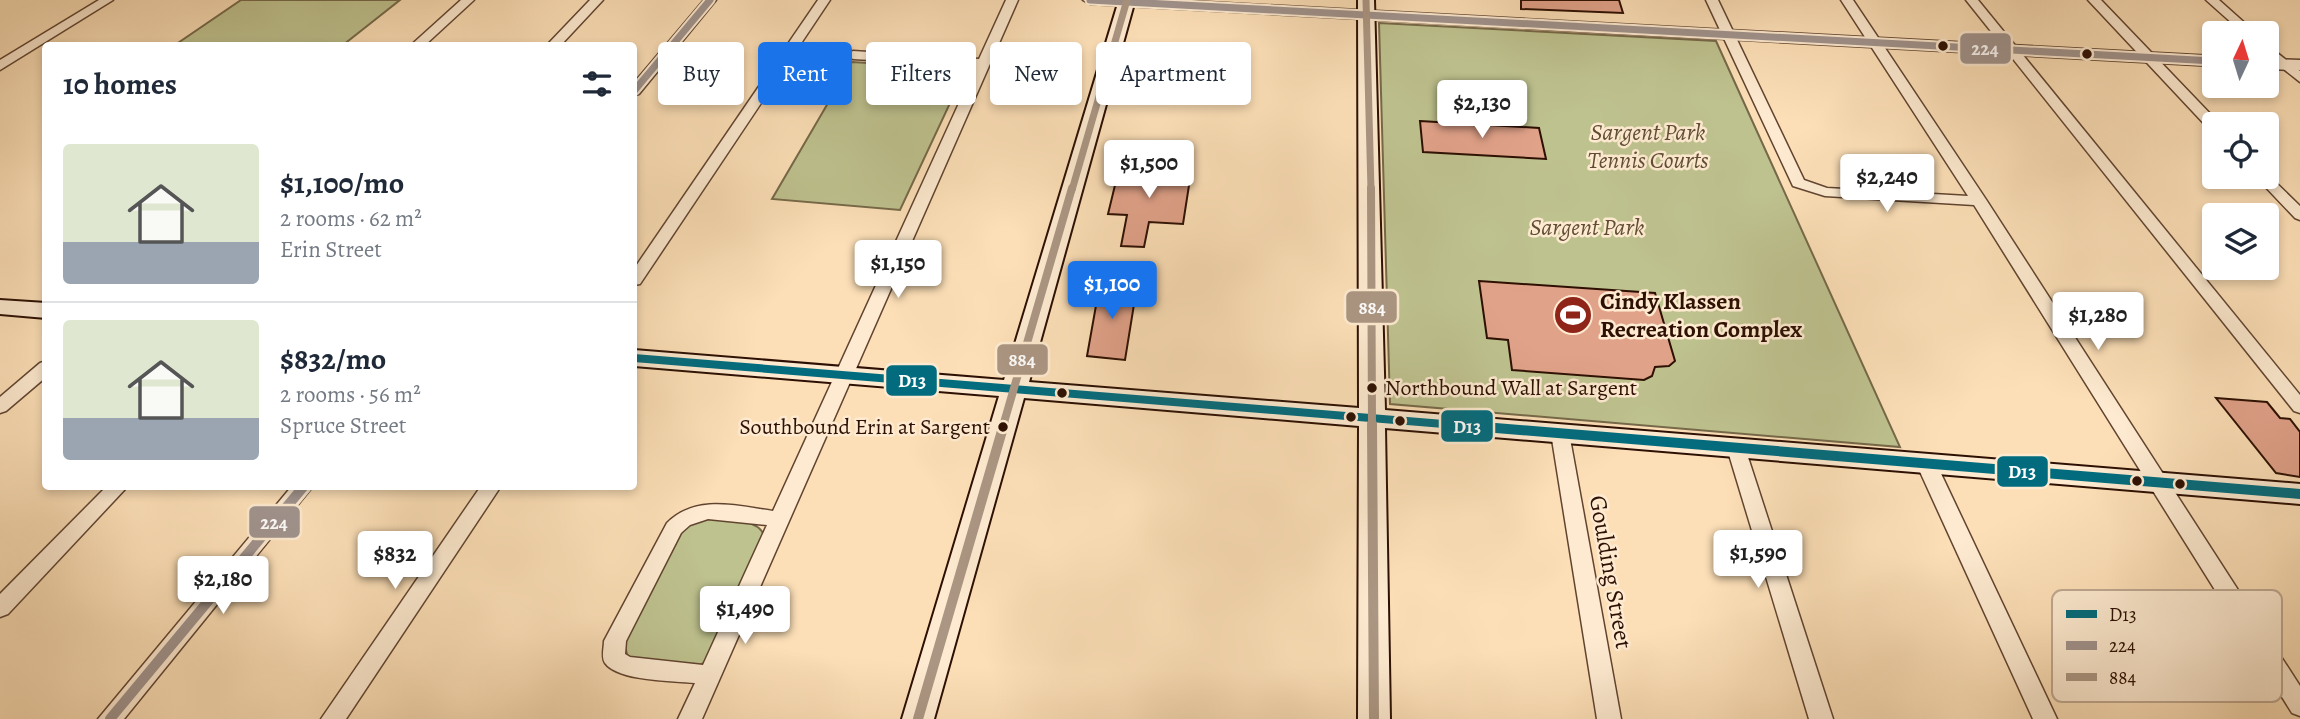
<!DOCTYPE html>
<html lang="en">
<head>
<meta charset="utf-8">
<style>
  :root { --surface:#fff; --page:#f6f6f7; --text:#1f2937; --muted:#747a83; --line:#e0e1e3; --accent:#1a73e8 }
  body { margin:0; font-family:Alegreya,serif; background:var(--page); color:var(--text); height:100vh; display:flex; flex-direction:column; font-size:26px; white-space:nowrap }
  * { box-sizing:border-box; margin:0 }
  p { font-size:23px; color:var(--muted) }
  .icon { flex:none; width:38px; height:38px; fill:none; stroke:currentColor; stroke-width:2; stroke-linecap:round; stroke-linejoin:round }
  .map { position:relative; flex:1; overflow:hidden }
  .side { position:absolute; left:42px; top:42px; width:595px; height:448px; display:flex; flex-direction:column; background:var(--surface); border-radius:7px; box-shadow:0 4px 10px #0003 }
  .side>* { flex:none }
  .guide { position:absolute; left:658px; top:42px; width:665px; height:63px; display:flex; gap:14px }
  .needle { width:46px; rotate:4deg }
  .controls { position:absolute; left:2202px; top:21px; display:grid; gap:14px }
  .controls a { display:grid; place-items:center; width:77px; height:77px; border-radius:7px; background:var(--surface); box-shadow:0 4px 10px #0003; font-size:35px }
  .price { position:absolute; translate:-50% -60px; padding:0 16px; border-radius:7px; background:#fff; color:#222; font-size:23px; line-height:46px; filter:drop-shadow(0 2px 4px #0008) }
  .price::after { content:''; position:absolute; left:50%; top:42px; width:21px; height:16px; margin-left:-10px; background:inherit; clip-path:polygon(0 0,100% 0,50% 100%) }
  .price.selected { background:var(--accent); color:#fff }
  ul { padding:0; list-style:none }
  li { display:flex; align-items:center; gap:21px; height:175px; padding:0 21px }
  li+li { border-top:2px solid var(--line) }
  li span { display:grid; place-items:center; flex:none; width:196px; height:140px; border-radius:7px; color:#555 }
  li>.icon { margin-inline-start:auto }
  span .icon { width:84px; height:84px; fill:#fffc; stroke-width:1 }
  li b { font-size:30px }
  h2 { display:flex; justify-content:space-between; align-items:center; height:84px; padding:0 21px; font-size:30px }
  .chip { padding:0 24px; border-radius:7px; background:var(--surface); box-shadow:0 4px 10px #0003; font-size:24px; line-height:63px }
  .chip.selected { background:var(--accent); color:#fff }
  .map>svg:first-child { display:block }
  .green { fill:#bec28f; stroke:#766949; stroke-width:2 }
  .building { fill:#e1a28a; stroke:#2d1003; stroke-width:2 }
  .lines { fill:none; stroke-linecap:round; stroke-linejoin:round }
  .minor-casing { stroke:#614430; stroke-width:3 }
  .tertiary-casing { stroke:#614430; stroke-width:3 }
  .secondary-casing { stroke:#2d1003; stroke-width:4 }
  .minor { fill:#fdead0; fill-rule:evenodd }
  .tertiary { fill:#fdead0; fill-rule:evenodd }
  .secondary { fill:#fdead0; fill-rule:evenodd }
  .bus-1-far1-casing { stroke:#fdead0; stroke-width:13 }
  .bus-1-casing { stroke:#fdead0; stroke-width:16 }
  .bus-2-far1-casing { stroke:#fdead0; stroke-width:11 }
  .bus-2-casing { stroke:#fdead0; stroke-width:16 }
  .bus-3-far2-casing { stroke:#fdead0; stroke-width:11 }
  .bus-3-far1-casing { stroke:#fdead0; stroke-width:13 }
  .bus-3-casing { stroke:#fdead0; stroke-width:16 }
  .bus-1-far1 { stroke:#026c7e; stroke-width:8 }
  .bus-1 { stroke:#026c7e; stroke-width:10 }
  .bus-2-far1 { stroke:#a0938e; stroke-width:7 }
  .bus-2 { stroke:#a0938e; stroke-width:10 }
  .bus-3-far2 { stroke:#ab9683; stroke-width:7 }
  .bus-3-far1 { stroke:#ab9683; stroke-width:8 }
  .bus-3 { stroke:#ab9683; stroke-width:10 }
  .bus-dot { fill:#2d1003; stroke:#fdead0; stroke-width:2.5 }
  .labels { text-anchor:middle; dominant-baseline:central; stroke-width:5; stroke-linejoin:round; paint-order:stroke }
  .bus-label { font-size:22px; fill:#2d1003; stroke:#fdead0; text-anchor:start }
  .park-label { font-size:24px; font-style:italic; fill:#604e34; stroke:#fdead0 }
  .poi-label { font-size:24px; font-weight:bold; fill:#2d1003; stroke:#fdead0; text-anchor:start }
  .street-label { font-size:24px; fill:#2d1003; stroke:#fdead0 }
  .key { fill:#fdead0; stroke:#bfa992; stroke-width:2 }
  .key-label { font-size:19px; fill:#2d1003 }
  .line-badge { stroke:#fdead0; stroke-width:2.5 }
  .badge-label { font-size:19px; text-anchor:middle; font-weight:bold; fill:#fff }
</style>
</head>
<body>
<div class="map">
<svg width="2300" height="719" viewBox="0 0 2300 719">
  <rect width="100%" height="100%" fill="#fcdfb7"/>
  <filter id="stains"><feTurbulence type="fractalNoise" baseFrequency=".00286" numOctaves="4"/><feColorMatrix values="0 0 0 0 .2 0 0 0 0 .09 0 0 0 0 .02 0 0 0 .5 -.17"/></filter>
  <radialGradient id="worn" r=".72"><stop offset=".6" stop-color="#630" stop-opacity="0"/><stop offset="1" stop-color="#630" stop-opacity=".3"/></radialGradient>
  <g class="green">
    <polygon points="241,0 400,0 343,45 175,45"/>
    <polygon points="1379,23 1716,41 1900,447 1390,404"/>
    <polygon points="852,62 966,69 900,210 772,199"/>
    <path d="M701 518C721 520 755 515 765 536L708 660 700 665 628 659 624 641 679 532Z"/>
  </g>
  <g class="building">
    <polygon points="1521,0 1619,0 1623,13 1521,9"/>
    <polygon points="1420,121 1539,128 1546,159 1423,152"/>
    <polygon points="1140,154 1163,155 1159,177 1190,179 1183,224 1149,222 1144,247 1121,246 1127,215 1108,214 1116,181 1135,182"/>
    <polygon points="1479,281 1655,293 1675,361 1669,366 1655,367 1652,376 1644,380 1512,370 1508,340 1487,338"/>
    <polygon points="1100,283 1137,286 1125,360 1087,356"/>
    <polygon points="2216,398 2267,402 2280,418 2290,419 2300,432 2300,477 2276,473"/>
  </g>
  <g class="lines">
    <defs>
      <g id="minor">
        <polygon points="99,0 113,0 0,70 0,60"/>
        <polygon points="461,0 474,0 424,46 410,46"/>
        <polygon points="590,0 603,0 560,46 546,46"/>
        <polygon points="704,0 716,0 639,94 634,95 634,83"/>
        <polygon points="818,0 830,0 640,284 634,285 634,269"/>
        <path d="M1006 0H1018L702 719H678L695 683C673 681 618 681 605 663 601 657 604 648 604 641L667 523C696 494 737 506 773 511L976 66 853 59 847 55 853 51 979 59ZM708 519 767 525 703 665 630 657 625 654 626 641 681 533 690 525Z"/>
        <polygon points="1706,0 1718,0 1804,180 1827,188 1968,196 1841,0 1853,0 1987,201 2300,686 2300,716 2292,713 1974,205 1825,196 1793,186"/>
        <polygon points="1966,0 1978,0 2300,395 2300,413 2294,411"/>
        <polygon points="2088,0 2101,0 2220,124 2214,124 2214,130 2209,129"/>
        <polygon points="2206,0 2219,0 2256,33 2243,33"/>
        <polygon points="2266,44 2300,71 2300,82 2266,55"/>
        <polygon points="2266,173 2300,206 2300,220 2295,218 2256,177 2266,177"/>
        <polygon points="46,361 46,377 6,411 0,413 0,397 40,363"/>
        <polygon points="1560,426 1567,428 1569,433 1621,719 1597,719 1551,433 1553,428"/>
        <polygon points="1736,441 1743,443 1745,448 1833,719 1809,719 1727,448 1729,443"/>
        <polygon points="1926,456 1933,458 1936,463 2057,719 2033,719 1916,463 1919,458"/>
        <polygon points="107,486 128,486 8,614 0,617 0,594"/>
        <polygon points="292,486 313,486 124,719 98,719"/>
        <polygon points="481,486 501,486 346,719 321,719"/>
      </g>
      <g id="tertiary">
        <polygon points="1083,0 1170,0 2214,56 2214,66 1090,4"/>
        <polygon points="2266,59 2300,60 2300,70 2266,69"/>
      </g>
      <g id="secondary">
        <polygon points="1119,0 1135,0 1029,382 1359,408 1358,0 1374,0 1385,410 2300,484 2300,504 1385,428 1390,719 1358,719 1359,426 1024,398 934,719 902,719 999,396 634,366 634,350 1004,380"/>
        <polygon points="0,300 46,303 46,318 0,314"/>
      </g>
    </defs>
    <use href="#minor" class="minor-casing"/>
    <use href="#tertiary" class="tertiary-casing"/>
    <use href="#secondary" class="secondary-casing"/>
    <use href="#minor" class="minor"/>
    <use href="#tertiary" class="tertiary"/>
    <use href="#secondary" class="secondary"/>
    <defs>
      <polyline id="bus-1-far1" points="634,358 1468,426"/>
      <polyline id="bus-1" points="1447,424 2300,494"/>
      <g id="bus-2-far1">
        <polyline points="1090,0 2214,61"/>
        <polyline points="634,91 710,0"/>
      </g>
      <polyline id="bus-2" points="110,719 304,486"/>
      <g id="bus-3-far2">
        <polyline points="1366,0 1371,190"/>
        <polyline points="1072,190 1127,0"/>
      </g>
      <g id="bus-3-far1">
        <polyline points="1371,188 1372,426"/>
        <polyline points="1003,426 1072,188"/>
      </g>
      <g id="bus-3">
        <polyline points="1372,424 1374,719"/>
        <polyline points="918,719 1004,424"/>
      </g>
    </defs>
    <use href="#bus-1-far1" class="bus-1-far1-casing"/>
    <use href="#bus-1" class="bus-1-casing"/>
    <use href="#bus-2-far1" class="bus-2-far1-casing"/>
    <use href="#bus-2" class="bus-2-casing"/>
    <use href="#bus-3-far2" class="bus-3-far2-casing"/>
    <use href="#bus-3-far1" class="bus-3-far1-casing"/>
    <use href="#bus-3" class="bus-3-casing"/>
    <use href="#bus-1-far1" class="bus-1-far1"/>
    <use href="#bus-1" class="bus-1"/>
    <use href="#bus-2-far1" class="bus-2-far1"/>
    <use href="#bus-2" class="bus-2"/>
    <use href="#bus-3-far2" class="bus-3-far2"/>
    <use href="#bus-3-far1" class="bus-3-far1"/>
    <use href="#bus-3" class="bus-3"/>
  </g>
  <defs>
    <symbol id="stadium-disc" viewBox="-11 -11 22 22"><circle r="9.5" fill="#8f2418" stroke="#fdead0"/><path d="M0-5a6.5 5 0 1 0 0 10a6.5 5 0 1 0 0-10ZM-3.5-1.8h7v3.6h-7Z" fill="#fff"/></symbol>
  </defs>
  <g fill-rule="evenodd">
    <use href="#stadium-disc" x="1551" y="293" width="44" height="44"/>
  </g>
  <g class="bus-dot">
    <circle cx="1943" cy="46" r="6"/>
    <circle cx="2087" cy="54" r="6"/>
    <circle cx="1372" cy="388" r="6"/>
    <circle cx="1062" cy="393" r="6"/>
    <circle cx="1351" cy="417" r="6"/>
    <circle cx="1400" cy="421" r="6"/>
    <circle cx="1003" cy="427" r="6"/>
    <circle cx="2137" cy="481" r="6"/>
    <circle cx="2180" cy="484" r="6"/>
  </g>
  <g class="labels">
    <g class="bus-label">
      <text x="1385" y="388">Northbound Wall at Sargent</text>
      <text x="990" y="427" text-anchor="end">Southbound Erin at Sargent</text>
    </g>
    <g class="park-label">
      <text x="1648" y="132">Sargent Park<tspan x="1648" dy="28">Tennis Courts</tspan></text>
      <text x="1587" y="227">Sargent Park</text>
    </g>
    <g class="poi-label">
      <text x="1600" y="301">Cindy Klassen<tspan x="1600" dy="28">Recreation Complex</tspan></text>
    </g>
    <g class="street-label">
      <text transform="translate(1611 572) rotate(80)">Goulding Street</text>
    </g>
  </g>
  <rect x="2052" y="590" width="230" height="112" rx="10" class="key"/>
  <rect x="2066" y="610" width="31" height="8" fill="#026c7e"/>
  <rect x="2066" y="641" width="31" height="9" fill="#a0938e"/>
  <rect x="2066" y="673" width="31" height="8" fill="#ab9683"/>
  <g class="key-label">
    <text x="2109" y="621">D13</text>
    <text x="2109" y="652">224</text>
    <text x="2109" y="684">884</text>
  </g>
  <g class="line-badge">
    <rect x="1959" y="32" width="53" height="33" rx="7" fill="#a0938e"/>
    <rect x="1345" y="290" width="53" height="34" rx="7" fill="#ab9683"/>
    <rect x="996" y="343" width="53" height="33" rx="7" fill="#ab9683"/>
    <rect x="885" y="364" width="53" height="33" rx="7" fill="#026c7e"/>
    <rect x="1440" y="409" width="54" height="34" rx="7" fill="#026c7e"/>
    <rect x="1996" y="455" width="53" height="33" rx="7" fill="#026c7e"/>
    <rect x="248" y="505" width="53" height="34" rx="7" fill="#a0938e"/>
  </g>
  <g class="badge-label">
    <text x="1985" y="55">224</text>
    <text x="1372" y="314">884</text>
    <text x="1022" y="366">884</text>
    <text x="912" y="387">D13</text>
    <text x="1467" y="433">D13</text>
    <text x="2022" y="478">D13</text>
    <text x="274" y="529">224</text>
  </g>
  <rect width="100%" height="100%" filter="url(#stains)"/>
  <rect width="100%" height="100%" fill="url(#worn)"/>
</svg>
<div class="controls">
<a><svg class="needle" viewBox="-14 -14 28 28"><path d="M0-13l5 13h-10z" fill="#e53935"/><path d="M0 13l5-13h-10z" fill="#747a83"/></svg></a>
<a><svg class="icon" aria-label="locate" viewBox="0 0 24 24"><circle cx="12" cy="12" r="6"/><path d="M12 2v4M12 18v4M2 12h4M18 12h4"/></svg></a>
<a><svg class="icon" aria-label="layers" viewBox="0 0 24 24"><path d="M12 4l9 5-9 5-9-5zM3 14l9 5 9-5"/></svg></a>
</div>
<b class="price" style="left:1482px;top:140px">$2,130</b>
<b class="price" style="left:1149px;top:200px">$1,500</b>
<b class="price" style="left:1887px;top:214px">$2,240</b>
<b class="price" style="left:898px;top:300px">$1,150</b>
<b class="price selected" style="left:1112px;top:321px">$1,100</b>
<b class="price" style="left:2098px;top:352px">$1,280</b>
<b class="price" style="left:1758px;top:590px">$1,590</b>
<b class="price" style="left:395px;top:591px">$832</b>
<b class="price" style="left:223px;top:616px">$2,180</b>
<b class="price" style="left:745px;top:646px">$1,490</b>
<div class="guide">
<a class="chip">Buy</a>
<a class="chip selected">Rent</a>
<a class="chip">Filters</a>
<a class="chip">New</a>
<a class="chip">Apartment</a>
</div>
<section class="side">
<h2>10 homes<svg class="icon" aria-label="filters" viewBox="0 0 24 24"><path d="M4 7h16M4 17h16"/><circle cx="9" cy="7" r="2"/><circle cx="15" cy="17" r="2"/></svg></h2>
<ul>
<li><span style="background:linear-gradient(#dfe7d0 70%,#9aa5b1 0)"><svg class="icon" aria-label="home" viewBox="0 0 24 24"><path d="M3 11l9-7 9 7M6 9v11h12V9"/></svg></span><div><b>$1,100/mo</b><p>2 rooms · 62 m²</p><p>Erin Street</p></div></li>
<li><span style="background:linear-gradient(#dfe7d0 70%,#9aa5b1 0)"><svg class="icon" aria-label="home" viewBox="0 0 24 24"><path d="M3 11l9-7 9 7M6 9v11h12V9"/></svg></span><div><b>$832/mo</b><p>2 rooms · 56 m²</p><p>Spruce Street</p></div></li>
</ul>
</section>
</div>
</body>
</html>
